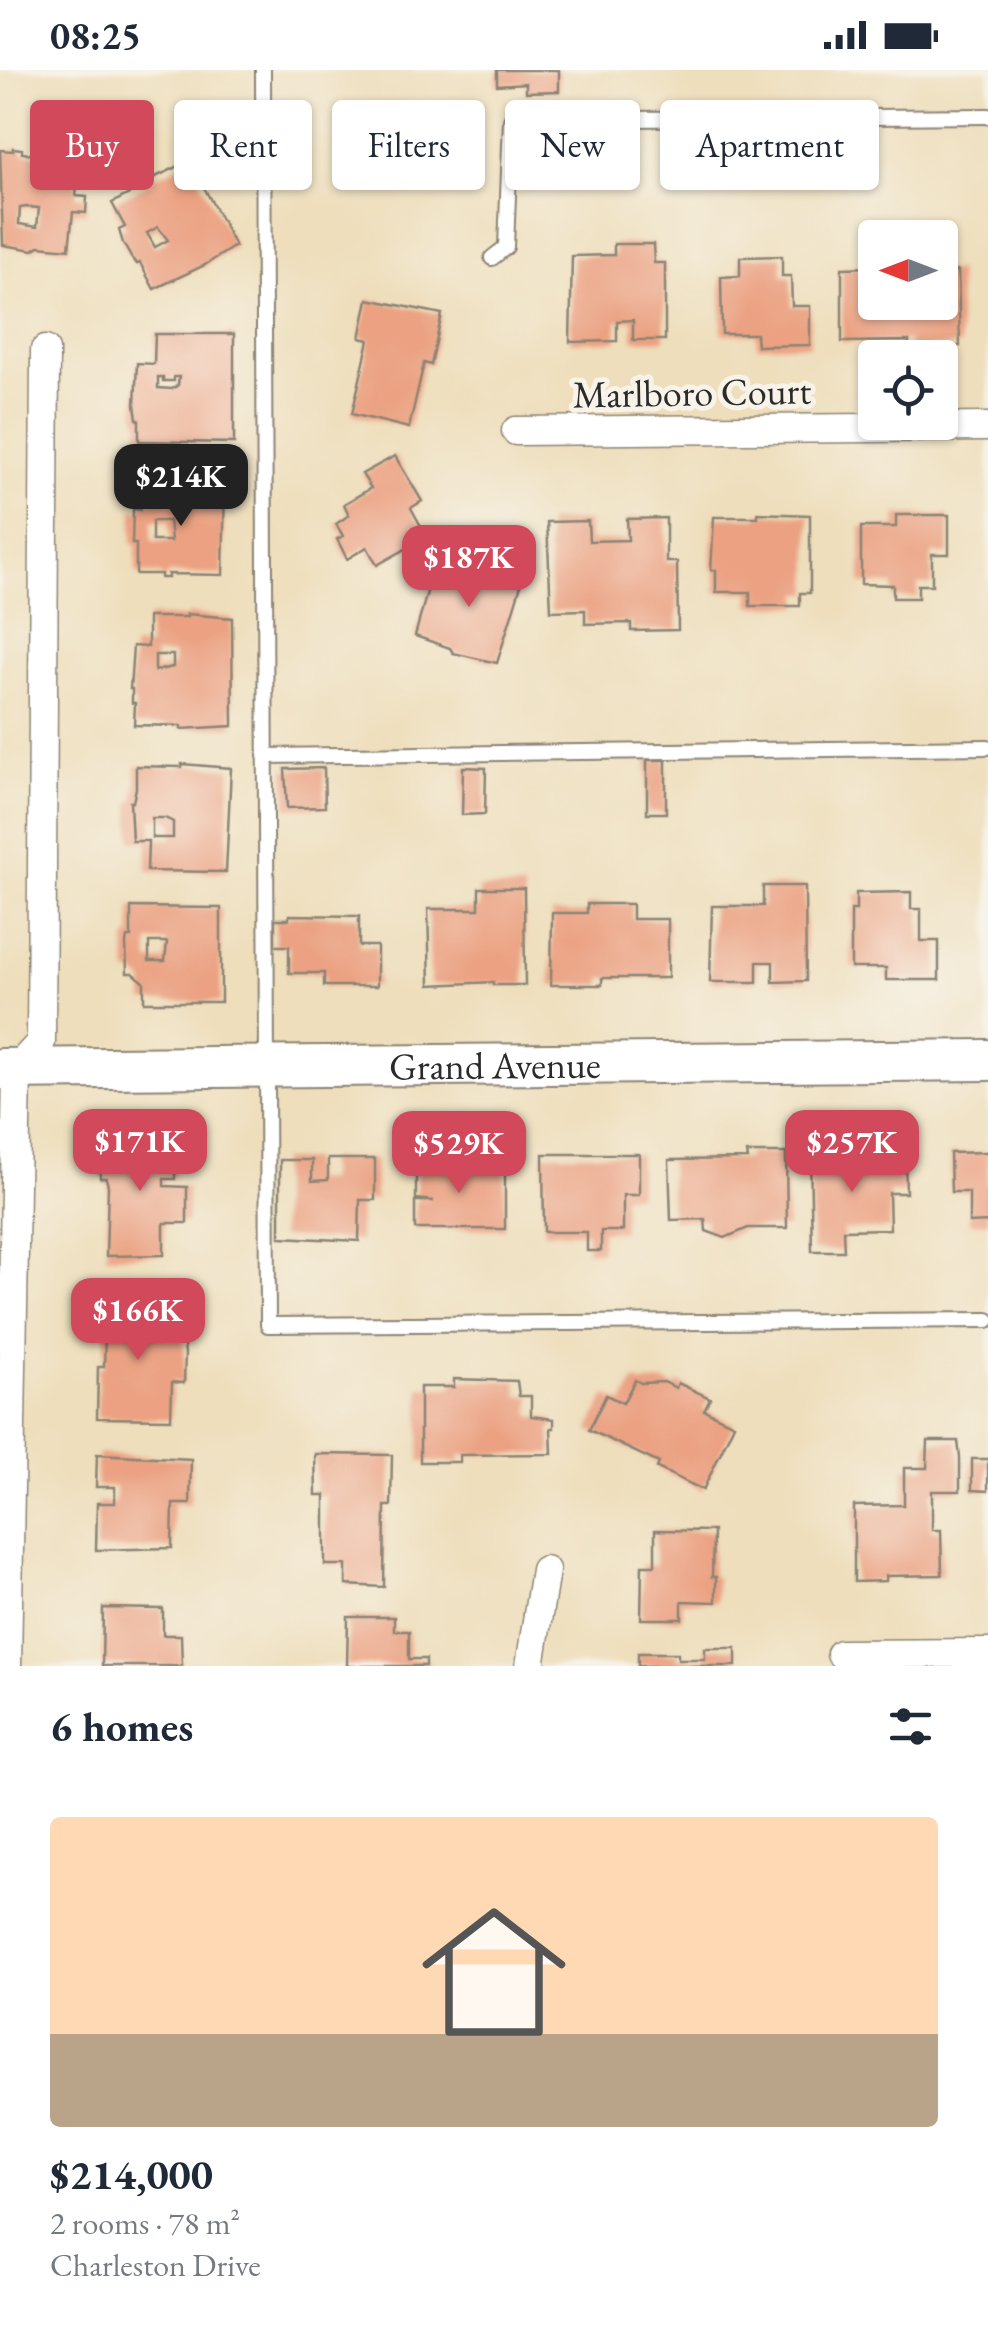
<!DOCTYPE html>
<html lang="en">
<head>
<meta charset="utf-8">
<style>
  :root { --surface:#fff; --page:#f6f6f7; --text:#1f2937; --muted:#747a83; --accent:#d1495b }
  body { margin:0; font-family:"EB Garamond",serif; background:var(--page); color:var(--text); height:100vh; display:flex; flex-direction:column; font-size:38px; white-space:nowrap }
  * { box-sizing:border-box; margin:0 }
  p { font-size:32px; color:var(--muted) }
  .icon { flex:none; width:55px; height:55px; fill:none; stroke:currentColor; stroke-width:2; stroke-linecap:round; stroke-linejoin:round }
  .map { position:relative; height:1596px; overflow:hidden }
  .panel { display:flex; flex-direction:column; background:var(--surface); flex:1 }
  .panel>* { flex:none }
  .hud { position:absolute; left:30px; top:30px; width:930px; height:90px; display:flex; gap:20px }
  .needle { width:65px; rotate:270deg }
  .tools { position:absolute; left:858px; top:150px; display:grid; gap:20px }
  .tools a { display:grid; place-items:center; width:100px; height:100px; border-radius:10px; background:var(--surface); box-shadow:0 2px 8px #0004; font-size:50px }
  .price { position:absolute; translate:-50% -85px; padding:0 22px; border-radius:20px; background:var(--accent); color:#fff; font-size:32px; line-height:65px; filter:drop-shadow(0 2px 5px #0008) }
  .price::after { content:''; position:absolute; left:50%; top:60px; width:30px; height:22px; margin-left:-15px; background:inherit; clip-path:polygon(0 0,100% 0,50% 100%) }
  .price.on { background:#222; color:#fff }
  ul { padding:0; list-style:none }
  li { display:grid; align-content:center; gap:20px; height:530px; padding:0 50px }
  li span { display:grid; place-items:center; height:310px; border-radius:10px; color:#555 }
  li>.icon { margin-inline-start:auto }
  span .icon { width:180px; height:180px; fill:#fffc; stroke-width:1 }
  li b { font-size:42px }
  h2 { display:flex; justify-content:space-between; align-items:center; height:120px; padding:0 50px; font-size:42px }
  .chip { padding:0 35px; border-radius:10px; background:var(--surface); box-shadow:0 2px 8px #0004; font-size:35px; line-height:90px }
  .chip.on { background:var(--accent); color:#fff }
  .status { display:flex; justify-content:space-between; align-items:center; height:70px; padding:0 50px; background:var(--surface); direction:ltr }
  .status svg { height:28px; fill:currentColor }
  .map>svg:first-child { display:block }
  .building { fill:#eba182; fill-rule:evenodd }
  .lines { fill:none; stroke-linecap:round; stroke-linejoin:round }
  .lane-casing { stroke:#8c8474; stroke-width:18 }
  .street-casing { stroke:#8c8474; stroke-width:31 }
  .secondary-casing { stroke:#8c8474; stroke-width:44 }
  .lane { stroke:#fff; stroke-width:14 }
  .street { stroke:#fff; stroke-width:28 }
  .secondary { stroke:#fff; stroke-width:40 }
  .labels { text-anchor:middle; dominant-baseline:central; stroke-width:10; stroke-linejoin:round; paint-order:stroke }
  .street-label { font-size:38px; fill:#2b2b2b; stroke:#f7f3e8 }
</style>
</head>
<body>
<div class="status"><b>08:25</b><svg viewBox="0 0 49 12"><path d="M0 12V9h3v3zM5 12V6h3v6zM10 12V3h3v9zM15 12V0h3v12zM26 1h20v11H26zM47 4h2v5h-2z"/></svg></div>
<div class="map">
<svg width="988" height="1596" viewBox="0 0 988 1596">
  <rect width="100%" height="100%" fill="#f7f3e8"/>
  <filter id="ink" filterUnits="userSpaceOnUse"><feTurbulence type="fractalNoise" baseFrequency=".01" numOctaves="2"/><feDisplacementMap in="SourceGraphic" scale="20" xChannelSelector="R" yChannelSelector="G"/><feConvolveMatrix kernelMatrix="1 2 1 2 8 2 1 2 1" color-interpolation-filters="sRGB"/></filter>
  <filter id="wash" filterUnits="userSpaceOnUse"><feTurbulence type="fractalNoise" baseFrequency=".0048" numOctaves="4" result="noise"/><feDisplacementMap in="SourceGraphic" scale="40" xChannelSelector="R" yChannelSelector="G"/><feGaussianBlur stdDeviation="2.25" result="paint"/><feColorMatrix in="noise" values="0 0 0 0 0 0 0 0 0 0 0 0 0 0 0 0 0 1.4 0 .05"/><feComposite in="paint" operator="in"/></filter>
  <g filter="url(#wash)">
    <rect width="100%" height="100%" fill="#eedebc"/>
    <g id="blocks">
      <g class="building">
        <polygon points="497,0 559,0 559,21 526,22 526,13 497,15"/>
        <path d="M13 78 22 79V83L80 90 76 126 87 127 86 143 73 142 69 179 39 176 33 180 3 175 0 80 13 81ZM26 137 39 138 37 157 19 154 20 138Z"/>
        <path d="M190 91 235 176 205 195 154 219 140 193 137 194 132 189 123 173 119 160 125 157 112 133 150 113 149 110ZM158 157 168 170 155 177 147 163Z"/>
        <polygon points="614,174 653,174 654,193 665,193 665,270 633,270 633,250 617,251 617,271 570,272 572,186 614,185"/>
        <polygon points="782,186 782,206 791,206 792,236 810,236 810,275 757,276 756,264 722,264 721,207 740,206 740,187"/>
        <polygon points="875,197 875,232 940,232 940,201 958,201 960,276 909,277 909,271 842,272 842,198"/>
        <polygon points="368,229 442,244 431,295 424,293 409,358 352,344 369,270 360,268"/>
        <path d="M155 264H234V373L139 371V349H137L135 335 137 293 154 294ZM158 307H163V311H174V307H179L178 315 172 319 158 318Z"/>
        <polygon points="395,386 422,431 411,438 427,467 377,495 367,477 347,489 337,469 343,466 336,454 349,445 344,434 371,418 362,404"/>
        <path d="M182 409 225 413 223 505 168 504V508H161V504H136V474H132L133 439 140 440 144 433 150 431V412L182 413ZM152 451H169L171 471H152Z"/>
        <polygon points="758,443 810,445 810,523 800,523 800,536 750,536 750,522 716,522 716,500 711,500 714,447 758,447"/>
        <polygon points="896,445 949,445 949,484 932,484 932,515 918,515 918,528 893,528 893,515 861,514 861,457 896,457"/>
        <polygon points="666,448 666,492 677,492 678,560 631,561 631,553 585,554 585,540 551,541 547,452 588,451 589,471 628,470 627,449"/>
        <polygon points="473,492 523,508 497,593 453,583 450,578 415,566 435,493 469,504"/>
        <path d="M187 544 232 548 233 656 181 659V656L134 655 135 633H132V619H130L133 576 148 577V547H187ZM155 585H173V597L155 601Z"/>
        <rect x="647" y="690" width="19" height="53"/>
        <path d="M182 694 231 698 226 802 147 801 148 771H132L130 732H133L136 718V696L182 697ZM152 748H165L173 752V768H152Z"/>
        <polygon points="463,697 486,698 485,744 462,745"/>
        <polygon points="324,698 325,737 287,738 285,699"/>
        <polygon points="763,816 805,816 806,911 773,912 773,892 757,892 757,912 710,912 712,836 763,836"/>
        <polygon points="479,818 524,818 525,915 493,915 493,912 430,915 428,839 479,839"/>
        <polygon points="911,822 911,839 921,839 921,871 939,871 939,910 886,910 886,898 851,898 851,840 856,840 856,823"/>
        <polygon points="587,834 632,834 632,849 668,849 668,908 602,908 602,915 551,915 552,843 587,843"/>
        <path d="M131 837 221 838V932H144V912L133 903H127L126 873 127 867H131ZM149 872H167L165 891H149Z"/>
        <polygon points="289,845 359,846 359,876 377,876 377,916 324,916 324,903 289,903 289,876 275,876 275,849 289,849"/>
        <polygon points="100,1068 176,1068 175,1109 164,1109 164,1116 187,1117 187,1153 164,1153 164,1185 106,1186 108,1116 106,1108 100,1108"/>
        <polygon points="988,1082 988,1152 969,1153 969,1122 951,1122 950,1083"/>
        <polygon points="747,1083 786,1083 787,1158 748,1158 725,1168 706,1161 705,1149 671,1150 669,1090 748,1089"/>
        <polygon points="858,1083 905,1083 906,1123 889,1123 890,1159 843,1160 844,1181 812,1181 810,1084 842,1086"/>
        <polygon points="543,1084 639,1084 639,1125 623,1125 623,1161 601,1161 601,1181 587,1181 587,1162 544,1162"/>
        <polygon points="328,1089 375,1089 375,1130 360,1130 359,1171 280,1167 280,1090 312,1090 312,1111 328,1110"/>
        <polygon points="416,1089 470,1089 470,1099 505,1099 505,1159 415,1159 415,1131 434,1131 416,1129"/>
        <polygon points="106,1232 165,1234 164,1268 183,1269 185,1283 184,1313 172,1312 171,1349 97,1348 98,1297 104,1297"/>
        <polygon points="454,1309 517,1311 519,1326 531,1326 531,1346 554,1349 554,1358 551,1358 552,1384 460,1385 460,1392 420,1392 420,1317 454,1317"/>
        <polygon points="635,1310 641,1313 664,1312 676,1318 678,1313 710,1328 704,1340 734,1354 703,1420 657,1398 659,1393 589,1360 606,1325 623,1333"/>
        <polygon points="928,1371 958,1371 960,1388 960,1421 932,1421 932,1460 941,1460 942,1505 886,1506 886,1511 854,1512 854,1436 904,1435 904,1398 927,1398"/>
        <polygon points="97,1384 191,1389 190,1434 173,1434 172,1478 96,1480 97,1433 115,1433 115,1417 96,1417"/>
        <polygon points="315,1384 392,1385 391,1436 385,1436 384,1517 346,1515 346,1495 325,1495 325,1425 316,1425"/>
        <polygon points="972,1389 988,1389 988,1421 972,1420"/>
        <polygon points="655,1460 713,1461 712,1507 716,1507 716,1532 682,1531 682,1549 641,1549 642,1495 655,1495"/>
        <polygon points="103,1538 163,1539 163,1565 181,1565 182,1596 102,1596"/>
        <polygon points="348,1547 394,1547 394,1561 409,1561 409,1589 426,1589 426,1596 347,1596"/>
        <polygon points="705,1578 736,1578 736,1596 638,1596 638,1583 678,1583 678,1589 705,1589"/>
      </g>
    </g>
  </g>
  <g filter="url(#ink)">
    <use href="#blocks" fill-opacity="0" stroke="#8c8474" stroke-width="2.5"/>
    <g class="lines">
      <defs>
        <g id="lane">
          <polyline points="263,0 268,1255 988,1250"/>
          <polyline points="492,188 506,177 511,50 988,46"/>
          <polyline points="265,686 988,677"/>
        </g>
        <g id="street">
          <polyline points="516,361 988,357"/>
          <polyline points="841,1584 988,1583"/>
          <polyline points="7,1596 17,998 41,972 45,280"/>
          <polyline points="530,1596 545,1500"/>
        </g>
        <g id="secondary">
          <path id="s1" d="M0 999 988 990"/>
        </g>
      </defs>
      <use href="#lane" class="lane-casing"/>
      <use href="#street" class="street-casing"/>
      <use href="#secondary" class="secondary-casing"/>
      <use href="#lane" class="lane"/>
      <use href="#street" class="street"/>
      <use href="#secondary" class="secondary"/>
    </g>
  </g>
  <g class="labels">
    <g class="street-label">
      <text transform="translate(692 322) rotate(-1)">Marlboro Court</text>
      <text stroke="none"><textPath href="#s1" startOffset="495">Grand Avenue</textPath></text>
    </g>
  </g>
</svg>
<div class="tools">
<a><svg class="needle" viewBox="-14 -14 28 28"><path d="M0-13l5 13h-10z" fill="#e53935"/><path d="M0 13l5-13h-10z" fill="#747a83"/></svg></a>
<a><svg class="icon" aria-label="locate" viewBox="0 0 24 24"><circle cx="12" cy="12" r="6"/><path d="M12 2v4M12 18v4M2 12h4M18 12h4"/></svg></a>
</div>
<b class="price on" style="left:181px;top:459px">$214K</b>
<b class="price" style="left:469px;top:540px">$187K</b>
<b class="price" style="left:140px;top:1124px">$171K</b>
<b class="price" style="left:852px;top:1125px">$257K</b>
<b class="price" style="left:459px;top:1126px">$529K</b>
<b class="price" style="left:138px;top:1293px">$166K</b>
<div class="hud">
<a class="chip on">Buy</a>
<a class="chip">Rent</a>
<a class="chip">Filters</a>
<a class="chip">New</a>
<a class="chip">Apartment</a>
</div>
</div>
<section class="panel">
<h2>6 homes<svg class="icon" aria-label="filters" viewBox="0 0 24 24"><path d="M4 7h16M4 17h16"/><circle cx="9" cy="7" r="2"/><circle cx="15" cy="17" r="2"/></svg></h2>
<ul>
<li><span style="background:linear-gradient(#ffd9b3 70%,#b9a48a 0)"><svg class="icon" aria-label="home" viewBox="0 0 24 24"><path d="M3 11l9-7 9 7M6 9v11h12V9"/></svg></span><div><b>$214,000</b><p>2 rooms · 78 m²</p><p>Charleston Drive</p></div></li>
</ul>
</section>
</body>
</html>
